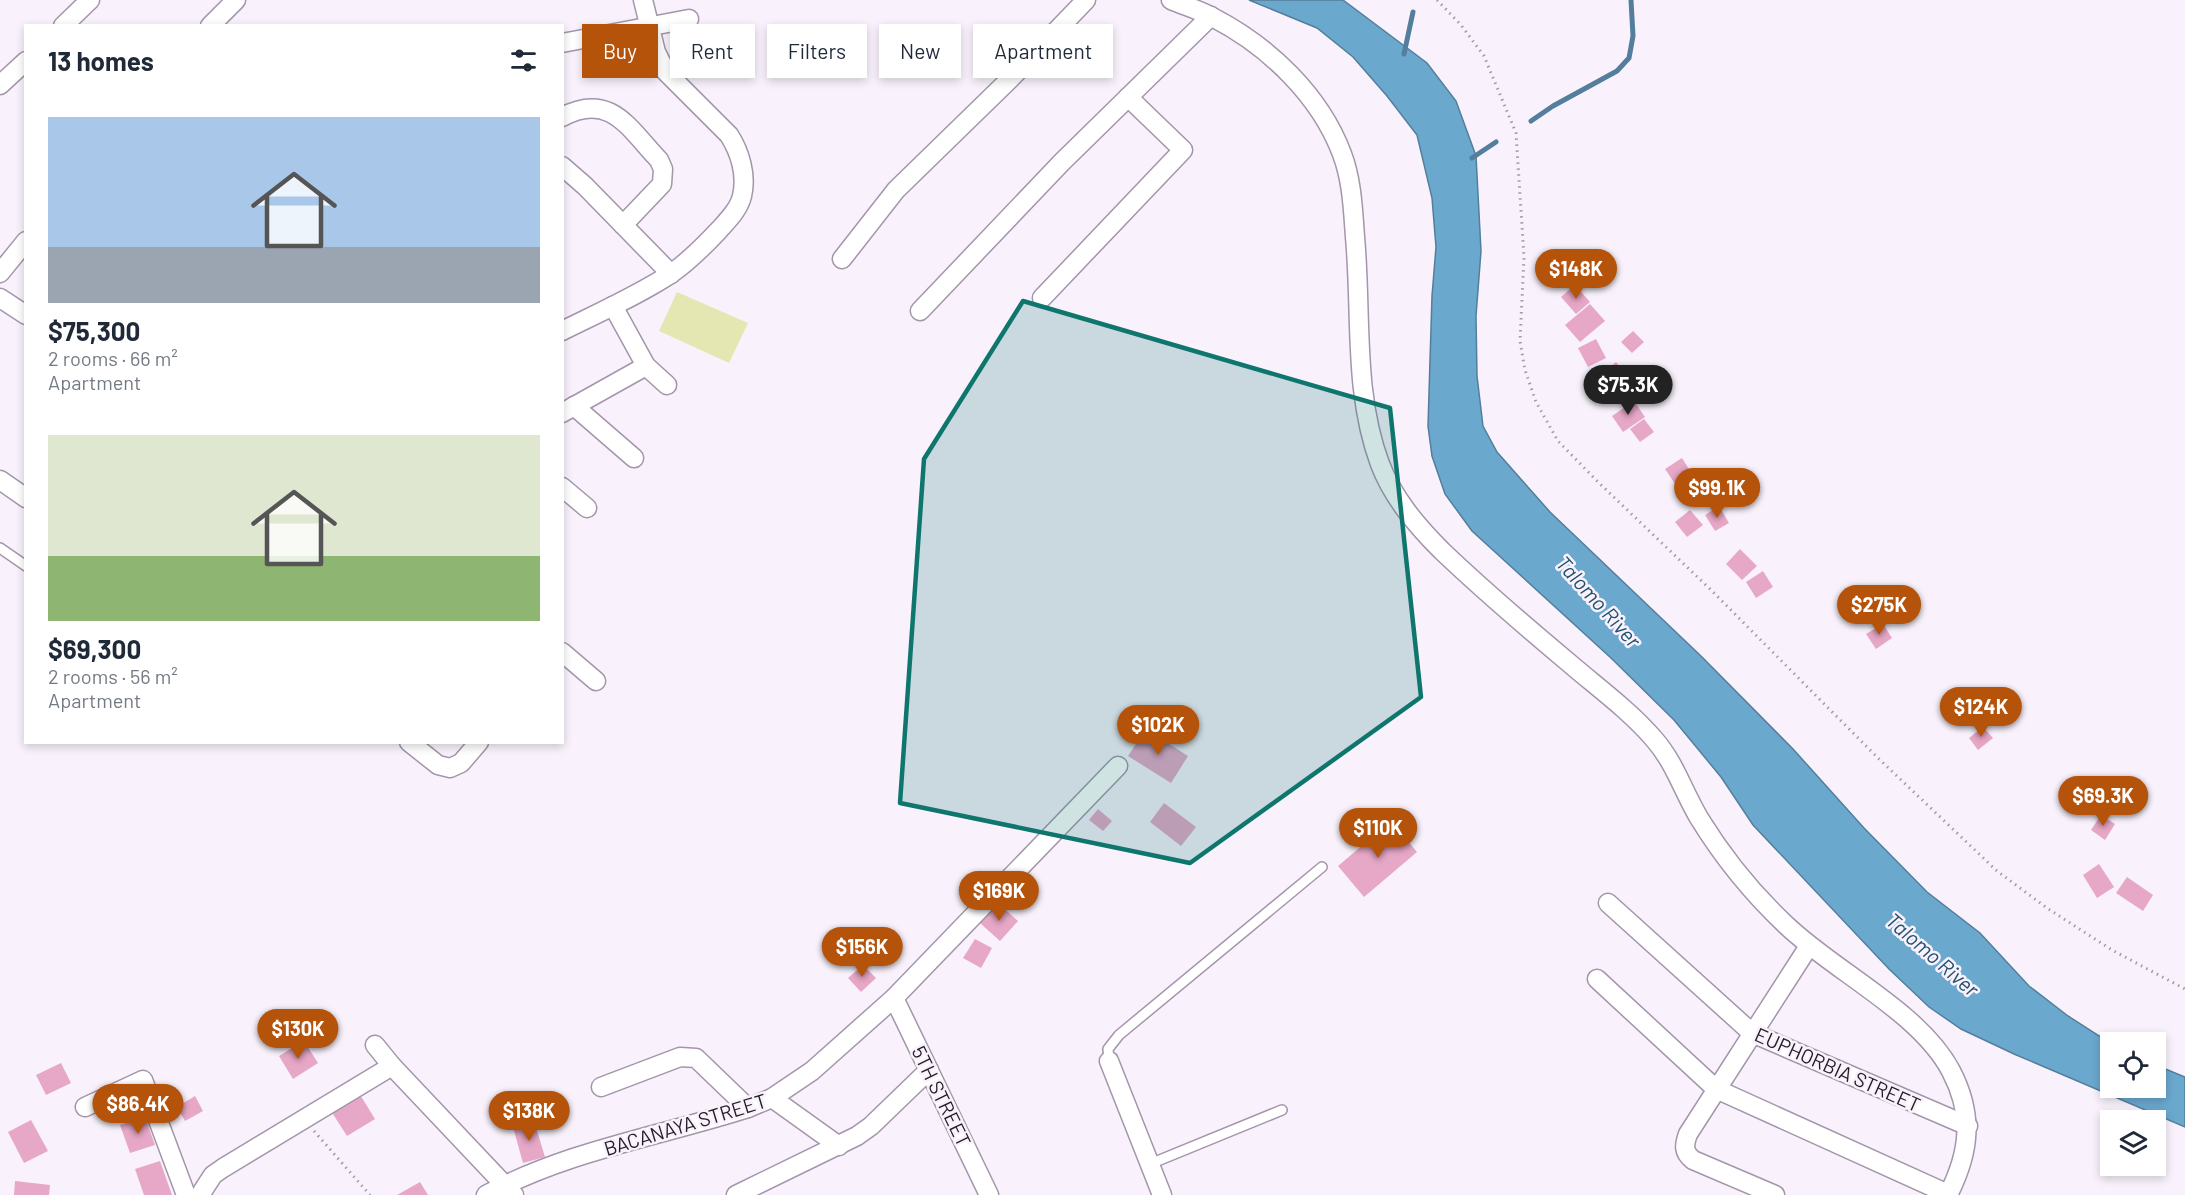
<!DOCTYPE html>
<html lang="en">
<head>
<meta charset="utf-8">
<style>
  :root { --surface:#fff; --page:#f6f6f7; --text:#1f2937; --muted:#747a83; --accent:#b45309 }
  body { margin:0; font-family:Barlow,sans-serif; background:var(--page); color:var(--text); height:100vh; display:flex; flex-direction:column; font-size:22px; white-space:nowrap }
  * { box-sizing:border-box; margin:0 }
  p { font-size:20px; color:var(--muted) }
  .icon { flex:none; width:33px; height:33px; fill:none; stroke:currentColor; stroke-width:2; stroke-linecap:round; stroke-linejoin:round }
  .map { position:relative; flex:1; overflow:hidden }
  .sheet { position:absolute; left:24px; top:24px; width:540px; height:720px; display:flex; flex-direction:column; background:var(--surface); border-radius:0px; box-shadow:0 3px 9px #0003 }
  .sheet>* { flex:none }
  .top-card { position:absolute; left:582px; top:24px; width:570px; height:54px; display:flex; gap:12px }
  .buttons { position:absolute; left:2100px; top:1032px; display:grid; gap:12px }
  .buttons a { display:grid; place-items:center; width:66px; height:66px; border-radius:0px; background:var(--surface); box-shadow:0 3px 9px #0003; font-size:30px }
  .price { position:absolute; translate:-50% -51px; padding:0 14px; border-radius:21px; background:var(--accent); color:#fff; font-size:20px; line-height:39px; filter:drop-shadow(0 2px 3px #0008) }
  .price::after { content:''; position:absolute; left:50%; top:36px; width:18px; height:14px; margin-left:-9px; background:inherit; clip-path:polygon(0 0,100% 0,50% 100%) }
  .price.active { background:#222; color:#fff }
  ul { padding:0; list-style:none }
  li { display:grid; align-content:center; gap:12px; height:318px; padding:0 24px }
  li span { display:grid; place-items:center; height:186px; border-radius:0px; color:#555 }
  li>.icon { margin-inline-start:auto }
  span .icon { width:108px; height:108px; fill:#fffc; stroke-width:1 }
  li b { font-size:26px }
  h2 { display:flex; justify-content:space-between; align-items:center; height:72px; padding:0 24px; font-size:26px }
  .pill { padding:0 21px; border-radius:0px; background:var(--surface); box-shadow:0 3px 9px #0003; font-size:21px; line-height:54px }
  .pill.active { background:var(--accent); color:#fff }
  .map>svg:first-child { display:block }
  .green { fill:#e4e7b1 }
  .water { fill:#6aa8ce; stroke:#547e9b; stroke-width:1.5 }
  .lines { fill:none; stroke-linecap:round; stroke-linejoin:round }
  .stream { stroke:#547e9b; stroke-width:5 }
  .building { fill:#e7a7c7 }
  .lane-casing { stroke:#a495ab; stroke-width:12 }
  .street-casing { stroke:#a495ab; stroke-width:21 }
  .path { stroke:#a39ca5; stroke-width:3; stroke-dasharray:1.5 4.5; stroke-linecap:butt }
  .lane { stroke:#fff; stroke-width:9 }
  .street { stroke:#fff; stroke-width:18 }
  .marked { fill:#0f766e; fill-opacity:0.2; stroke:#0f766e; stroke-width:4.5; stroke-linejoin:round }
  .labels { text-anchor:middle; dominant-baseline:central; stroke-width:5; stroke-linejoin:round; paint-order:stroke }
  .street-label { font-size:20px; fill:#221c24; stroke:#f9f2fc }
  .water-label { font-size:21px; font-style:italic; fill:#21516c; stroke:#f9f2fc }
</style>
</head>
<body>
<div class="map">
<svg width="2185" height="1195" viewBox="0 0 2185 1195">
  <rect width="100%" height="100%" fill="#f9f2fc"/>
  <polygon class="green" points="677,292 748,323 729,363 659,331"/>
  <polygon class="water" points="1249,0 1343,0 1427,63 1456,101 1476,156 1481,251 1476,316 1477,376 1483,426 1497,452 1550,512 1702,657 1793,749 1864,828 1927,892 1980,933 2029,986 2068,1016 2110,1043 2110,1088 2156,1088 2156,1065 2185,1077 2185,1127 2014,1054 1961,1029 1929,1007 1889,969 1753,825 1721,777 1674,720 1611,658 1472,531 1445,494 1432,456 1428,426 1432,296 1436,247 1432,198 1417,135 1387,96 1353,57 1317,28"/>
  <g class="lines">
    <g class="stream">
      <polyline points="1404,54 1413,12"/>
      <polyline points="1531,121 1553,106 1617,71 1629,58 1633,36 1631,0"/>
      <polyline points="1472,158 1496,142"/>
    </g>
  </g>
  <g class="building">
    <polygon points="1575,285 1590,302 1576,314 1561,297"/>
    <polygon points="1590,304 1605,321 1580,342 1565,325"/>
    <polygon points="1633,331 1644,342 1632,353 1621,342"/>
    <polygon points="1596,339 1606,358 1588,367 1578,348"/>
    <polygon points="1616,362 1629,377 1613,391 1600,376"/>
    <polygon points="1634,401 1645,417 1623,432 1612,416"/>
    <polygon points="1644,419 1654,432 1640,442 1630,429"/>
    <polygon points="1682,458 1692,474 1687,477 1695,490 1684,497 1665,469"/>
    <polygon points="1719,506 1729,523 1715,531 1705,515"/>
    <polygon points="1690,510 1703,525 1687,537 1675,522"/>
    <polygon points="1740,549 1757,566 1742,580 1726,564"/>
    <polygon points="1763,571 1773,587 1756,598 1746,582"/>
    <polygon points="1883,624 1892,638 1876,649 1866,634"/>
    <polygon points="1983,727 1993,738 1978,750 1969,738"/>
    <polygon points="1146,729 1188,756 1171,783 1128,756"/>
    <polygon points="1164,803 1196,827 1181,846 1150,822"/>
    <polygon points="1098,809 1112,821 1103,831 1089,820"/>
    <polygon points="2101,815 2115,824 2105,840 2091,830"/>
    <polygon points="1391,821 1417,852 1364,897 1338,866"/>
    <polygon points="2099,864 2114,887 2097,898 2083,875"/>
    <polygon points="2127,877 2153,895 2143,911 2116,893"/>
    <polygon points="998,903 1018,921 1000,941 980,923"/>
    <polygon points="975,939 992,948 981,968 963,958"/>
    <polygon points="863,965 876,978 861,992 848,978"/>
    <polygon points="304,1041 318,1063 293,1079 279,1056"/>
    <polygon points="61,1063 71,1083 46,1095 36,1075"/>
    <polygon points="359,1093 375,1119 347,1136 331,1111"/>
    <polygon points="195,1096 203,1111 185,1121 177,1107"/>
    <polygon points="145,1117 155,1145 130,1153 120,1125"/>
    <polygon points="31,1120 48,1151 24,1163 8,1132"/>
    <polygon points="534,1121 545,1157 523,1163 513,1127"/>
    <polygon points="160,1161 172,1195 144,1195 135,1169"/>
    <polygon points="15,1181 50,1185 49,1195 14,1195"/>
    <polygon points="420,1182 428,1195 397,1195"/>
  </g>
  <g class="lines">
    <defs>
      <g id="lane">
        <polyline points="0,548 26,566"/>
        <polyline points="1109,1061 1108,1049 1119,1035 1322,867"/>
        <polyline points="1150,1164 1282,1110"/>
      </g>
      <g id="street">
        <path d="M1171 0C1185 6 1200 10 1214 18 1268 46 1320 95 1342 154 1352 180 1353 210 1355 237 1362 313 1353 392 1380 464 1393 498 1417 526 1442 551 1483 590 1525 626 1568 662 1597 687 1629 710 1654 739 1675 763 1683 791 1699 818 1723 857 1753 894 1786 925 1835 972 1920 1012 1951 1071 1974 1115 1970 1152 1948 1195"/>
        <polyline points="63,26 90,0"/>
        <polyline points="210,26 236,0"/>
        <polyline points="562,43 689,19"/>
        <polyline points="0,85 26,61"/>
        <path d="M562 117C611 91 629 129 659 160L663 169 662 184 623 225"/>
        <polyline points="562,166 585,186 671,274"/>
        <polyline points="842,259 896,190 1010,79 1086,0"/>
        <polyline points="0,273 26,241"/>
        <polyline points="0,298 26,315"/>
        <polyline points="1042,298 1183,150 1128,97"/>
        <polyline points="613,306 646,366 667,385"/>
        <polyline points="920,311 1062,162 1211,16"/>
        <path d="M562 331C598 313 639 295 672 273 689 261 705 245 719 230 728 220 739 209 742 196 747 175 740 152 729 135L666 72 656 52 643 0"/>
        <polyline points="574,406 634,458"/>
        <polyline points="562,413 646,366"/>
        <polyline points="0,480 26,498"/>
        <polyline points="562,487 587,508"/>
        <polyline points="562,652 596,681"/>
        <polyline points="409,742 438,765 450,768 461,763 479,742"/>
        <polyline points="1608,903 1752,1033 1968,1126"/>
        <polyline points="1597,979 1716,1089 1948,1194"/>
        <polyline points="894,998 989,1195"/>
        <polyline points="375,1045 392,1066 514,1195"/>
        <polyline points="1109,1061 1162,1195"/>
        <polyline points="601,1087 680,1057 696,1058 748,1108"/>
        <polyline points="772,1098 839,1146"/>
        <polyline points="85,1107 143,1080 186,1195"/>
        <polyline points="202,1192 213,1175 223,1168 392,1066"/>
        <path d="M486 1195C566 1151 661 1136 748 1108L772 1098 812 1071 894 998 1118 766"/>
        <polyline points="736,1195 857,1136 871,1126 929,1070"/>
        <path d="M1775 1195 1693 1160C1683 1152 1684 1145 1688 1134L1809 946"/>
      </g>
    </defs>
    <use href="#lane" class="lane-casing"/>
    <use href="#street" class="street-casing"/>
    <g class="path">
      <polyline points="1437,0 1461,25 1484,56 1516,133 1524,257 1520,341 1525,370 1536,402 1558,441 1598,482 1710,589 1878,758 1997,871 2047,908 2112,950 2185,989"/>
      <polyline points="314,1131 370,1195"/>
    </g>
    <use href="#lane" class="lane"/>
    <use href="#street" class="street"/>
  </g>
  <path class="marked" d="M1023 301 1390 408 1421 697 1190 863 900 803 924 459Z"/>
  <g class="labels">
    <g class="street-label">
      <text transform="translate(1838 1069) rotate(24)">EUPHORBIA STREET</text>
      <text transform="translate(942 1096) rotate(64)">5TH STREET</text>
      <text transform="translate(685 1124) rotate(-17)">BACANAYA STREET</text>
    </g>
    <g class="water-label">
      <text transform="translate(1599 601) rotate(48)">Talomo River</text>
      <text transform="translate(1933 954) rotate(41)">Talomo River</text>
    </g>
  </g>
</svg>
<div class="buttons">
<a><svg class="icon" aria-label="locate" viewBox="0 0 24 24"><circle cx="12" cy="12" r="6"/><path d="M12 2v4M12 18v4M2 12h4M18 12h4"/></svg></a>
<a><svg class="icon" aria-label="layers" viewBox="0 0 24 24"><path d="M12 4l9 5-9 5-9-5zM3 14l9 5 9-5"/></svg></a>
</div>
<b class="price" style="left:1576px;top:300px">$148K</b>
<b class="price active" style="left:1628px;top:416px">$75.3K</b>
<b class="price" style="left:1717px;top:519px">$99.1K</b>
<b class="price" style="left:1879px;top:636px">$275K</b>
<b class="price" style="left:1981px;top:738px">$124K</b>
<b class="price" style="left:1158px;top:756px">$102K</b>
<b class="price" style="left:2103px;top:827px">$69.3K</b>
<b class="price" style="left:1378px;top:859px">$110K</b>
<b class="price" style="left:999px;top:922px">$169K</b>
<b class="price" style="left:862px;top:978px">$156K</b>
<b class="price" style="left:298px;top:1060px">$130K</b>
<b class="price" style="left:138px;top:1135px">$86.4K</b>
<b class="price" style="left:529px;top:1142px">$138K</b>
<div class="top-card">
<a class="pill active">Buy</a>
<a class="pill">Rent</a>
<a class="pill">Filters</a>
<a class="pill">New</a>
<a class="pill">Apartment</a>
</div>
<section class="sheet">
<h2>13 homes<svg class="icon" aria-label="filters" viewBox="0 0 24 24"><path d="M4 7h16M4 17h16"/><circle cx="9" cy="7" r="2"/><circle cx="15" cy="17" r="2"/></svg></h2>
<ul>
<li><span style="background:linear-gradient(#a9c7e8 70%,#9aa5b1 0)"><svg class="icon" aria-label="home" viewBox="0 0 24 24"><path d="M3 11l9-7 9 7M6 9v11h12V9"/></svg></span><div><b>$75,300</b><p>2 rooms · 66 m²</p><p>Apartment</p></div></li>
<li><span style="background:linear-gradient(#dfe7d0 65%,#8fb573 0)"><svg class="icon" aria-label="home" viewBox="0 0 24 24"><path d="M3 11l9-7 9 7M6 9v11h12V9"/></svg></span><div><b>$69,300</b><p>2 rooms · 56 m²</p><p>Apartment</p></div></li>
</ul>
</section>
</div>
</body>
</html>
